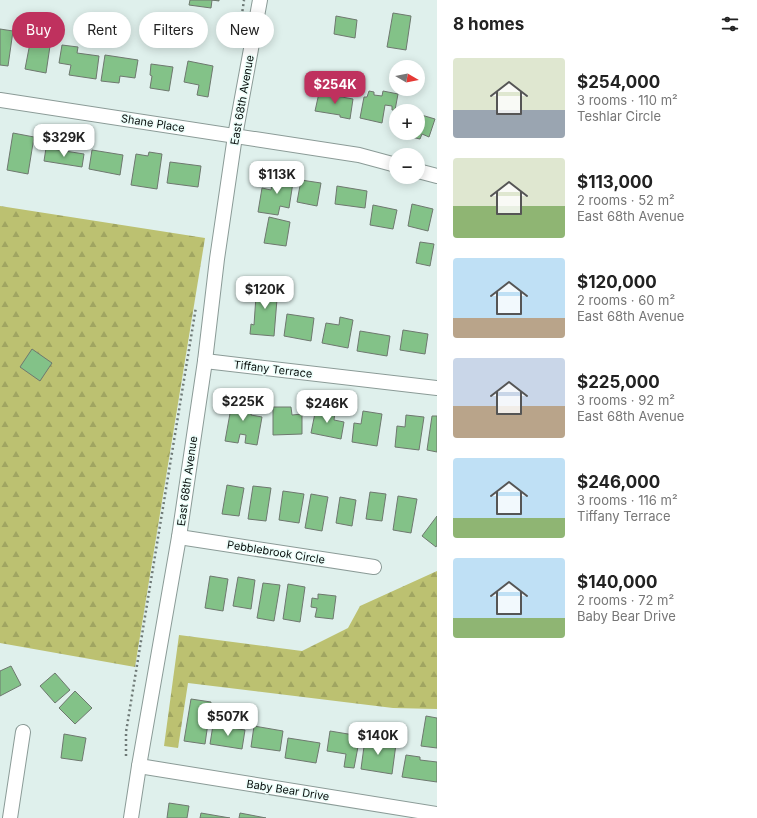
<!DOCTYPE html>
<html lang="en">
<head>
<meta charset="utf-8">
<style>
  :root { --surface:#fff; --page:#f2f2f2; --text:#222; --muted:#767676; --accent:#bf315e }
  body { margin:0; font-family:Inter,sans-serif; background:var(--page); color:var(--text); height:100vh; display:flex; flex-direction:column; font-size:15px; white-space:nowrap }
  * { box-sizing:border-box; margin:0 }
  p { font-size:13px; color:var(--muted) }
  .icon { flex:none; width:22px; height:22px; fill:none; stroke:currentColor; stroke-width:2; stroke-linecap:round; stroke-linejoin:round }
  .map { position:relative; flex:1; overflow:hidden }
  .details { display:flex; flex-direction:column; background:var(--surface); width:320px }
  .details>* { flex:none }
  .hud { position:absolute; left:12px; top:12px; width:365px; height:36px; display:flex; gap:8px }
  .needle { width:26px; rotate:99deg }
  .fabs { position:absolute; left:389px; top:60px; display:grid; gap:8px }
  .fabs a { display:grid; place-items:center; width:36px; height:36px; border-radius:50%; background:var(--surface); box-shadow:0 2px 10px #0003; font-size:20px }
  .price { position:absolute; translate:-50% -34px; padding:0 9px; border-radius:8px; background:#fff; color:#222; font-size:13px; line-height:26px; filter:drop-shadow(0 1px 2px #0008) }
  .price::after { content:''; position:absolute; left:50%; top:24px; width:12px; height:9px; margin-left:-6px; background:inherit; clip-path:polygon(0 0,100% 0,50% 100%) }
  .price.selected { background:var(--accent); color:#fff }
  ul { padding:0; list-style:none }
  li { display:flex; align-items:center; gap:12px; height:100px; padding:0 16px }
  li span { display:grid; place-items:center; flex:none; width:112px; height:80px; border-radius:4px; color:#555 }
  li>.icon { margin-inline-start:auto }
  span .icon { width:48px; height:48px; fill:#fffc; stroke-width:1 }
  li b { font-size:17px }
  h2 { display:flex; justify-content:space-between; align-items:center; height:48px; padding:0 16px; font-size:17px }
  .tag { padding:0 14px; border-radius:18px; background:var(--surface); box-shadow:0 2px 10px #0003; font-size:14px; line-height:36px }
  .tag.selected { background:var(--accent); color:#fff }
  main { display:flex; flex:1; min-height:0 }
  .map>svg:first-child { display:block }
  .forest { fill:url(#forest-firs) }
  .building { fill:#83c288; stroke:#6e786f }
  .lines { fill:none; stroke-linecap:round; stroke-linejoin:round }
  .minor-casing { stroke:#8b9b97; stroke-width:16 }
  .path { stroke:#6e7976; stroke-width:2.5; stroke-dasharray:2 3; stroke-linecap:butt }
  .minor { stroke:#fff; stroke-width:14 }
  .labels { text-anchor:middle; dominant-baseline:central; stroke-width:3; stroke-linejoin:round; paint-order:stroke }
  .street-label { font-size:11px; fill:#080e0c; stroke:#ecfefa }
</style>
</head>
<body>
<main>
<div class="map">
<svg width="437" height="818" viewBox="0 0 437 818">
  <defs>
    <pattern id="forest-firs" width="22" height="20" patternUnits="userSpaceOnUse"><rect width="22" height="20" fill="#bcc171"/><path d="M5 1l3.5 6h-7zM16 11l3.5 6h-7z" fill="#a0a561"/></pattern>
  </defs>
  <rect width="100%" height="100%" fill="#dff0ec"/>
  <g class="forest">
    <polygon points="0,206 205,238 135,667 0,643"/>
    <polygon points="437,571 437,709 393,708 188,683 178,748 164,746 179,635 302,651 348,628 360,606"/>
  </g>
  <g class="building">
    <polygon points="190,0 219,0 219,1 212,0 211,8 189,5"/>
    <polygon points="393,13 411,16 406,50 387,47"/>
    <polygon points="336,16 357,20 355,38 334,34"/>
    <polygon points="0,29 13,31 8,66 0,65"/>
    <polygon points="30,43 50,46 46,73 25,69"/>
    <polygon points="62,45 78,47 77,53 99,56 96,79 69,75 71,65 59,63"/>
    <polygon points="105,55 138,60 135,78 120,76 119,83 101,81"/>
    <polygon points="188,61 213,66 208,97 197,95 199,85 184,82"/>
    <polygon points="151,64 173,67 169,91 150,88 152,76 150,75"/>
    <polygon points="369,91 374,92 374,95 382,96 383,91 398,94 395,110 392,110 392,106 385,105 382,123 360,118 364,97 367,97"/>
    <polygon points="319,93 353,99 350,119 340,117 340,115 315,111"/>
    <polygon points="418,114 435,119 429,137 422,134 420,139 411,137 412,133 418,133"/>
    <polygon points="13,133 34,137 28,174 7,170"/>
    <polygon points="46,148 84,154 82,167 44,161"/>
    <polygon points="92,150 123,155 120,175 89,169"/>
    <polygon points="149,152 162,154 157,189 131,185 136,154 148,156"/>
    <polygon points="170,162 201,166 198,187 167,183"/>
    <polygon points="274,173 294,176 289,208 280,206 278,215 258,212 262,188 271,190"/>
    <polygon points="301,180 321,183 317,206 297,202"/>
    <polygon points="337,186 367,191 365,208 335,204"/>
    <polygon points="412,204 433,209 428,231 408,226"/>
    <polygon points="373,205 397,210 393,229 370,225"/>
    <polygon points="269,217 290,222 286,246 264,243"/>
    <polygon points="420,242 434,244 430,266 416,263"/>
    <polygon points="257,281 268,282 268,286 278,287 274,336 250,334 251,324 254,325"/>
    <polygon points="287,314 314,318 311,341 284,336"/>
    <polygon points="340,317 353,320 348,348 322,343 326,323 339,325"/>
    <polygon points="403,330 428,334 425,354 400,350"/>
    <polygon points="360,331 390,336 387,356 357,351"/>
    <polygon points="32,349 52,363 40,381 20,367"/>
    <polygon points="233,397 253,401 251,415 262,417 257,445 245,443 246,435 240,434 238,443 225,441"/>
    <polygon points="273,407 291,407 292,415 302,414 302,434 273,435"/>
    <polygon points="316,408 335,412 334,420 344,422 341,439 311,433"/>
    <polygon points="363,411 382,414 377,446 352,442 354,423 361,424"/>
    <polygon points="406,415 424,417 419,450 395,447 397,426 405,427"/>
    <polygon points="432,416 437,416 437,452 427,450"/>
    <polygon points="227,485 244,488 239,516 222,514"/>
    <polygon points="253,486 271,488 266,521 248,519"/>
    <polygon points="283,491 304,494 299,523 279,520"/>
    <polygon points="370,492 386,494 382,521 366,519"/>
    <polygon points="311,494 328,497 322,531 305,528"/>
    <polygon points="398,496 417,499 411,533 393,530"/>
    <polygon points="340,497 356,500 352,526 336,523"/>
    <polygon points="437,516 437,545 436,547 422,536"/>
    <polygon points="210,576 228,579 223,611 205,608"/>
    <polygon points="238,577 255,580 251,609 233,606"/>
    <polygon points="263,583 280,585 274,621 257,618"/>
    <polygon points="288,584 305,587 300,622 283,619"/>
    <polygon points="318,594 336,596 333,619 315,617 317,608 311,607 312,598 318,599"/>
    <polygon points="11,666 21,685 0,696 0,671"/>
    <polygon points="55,673 70,690 55,703 40,686"/>
    <polygon points="75,691 92,708 75,724 59,708"/>
    <polygon points="191,699 211,702 205,744 184,741"/>
    <polygon points="426,716 437,718 437,748 421,746"/>
    <polygon points="213,725 245,730 242,749 210,744"/>
    <polygon points="254,726 283,731 280,751 251,747"/>
    <polygon points="330,731 360,736 354,768 344,767 346,754 327,751"/>
    <polygon points="64,734 86,738 82,761 61,758"/>
    <polygon points="288,738 320,743 316,763 285,758"/>
    <polygon points="365,739 396,744 392,774 361,769"/>
    <polygon points="406,755 420,757 420,760 437,762 437,782 402,777"/>
    <polygon points="169,803 189,806 187,818 167,818"/>
    <polygon points="201,813 230,818 200,818"/>
    <polygon points="240,813 266,818 239,818"/>
  </g>
  <g class="lines">
    <defs>
      <g id="minor">
        <polyline points="0,100 359,155 396,165"/>
        <polyline points="418,171 437,176"/>
        <polyline points="205,361 437,388"/>
        <polyline points="179,537 374,567"/>
        <polyline points="139,766 437,814"/>
        <polyline points="10,818 23,732"/>
        <polyline points="131,818 139,766 179,537 205,361 217,259 235,136 260,0"/>
      </g>
    </defs>
    <use href="#minor" class="minor-casing"/>
    <g class="path">
      <polyline points="241,21 244,0"/>
      <polyline points="126,756 126,732 196,307"/>
    </g>
    <use href="#minor" class="minor"/>
  </g>
  <g class="labels">
    <g class="street-label">
      <text transform="translate(242 100) rotate(-80)">East 68th Avenue</text>
      <text transform="translate(153 123) rotate(9)">Shane Place</text>
      <text transform="translate(273 369) rotate(7)">Tiffany Terrace</text>
      <text transform="translate(187 481) rotate(-82)">East 68th Avenue</text>
      <text transform="translate(276 552) rotate(9)">Pebblebrook Circle</text>
      <text transform="translate(288 790) rotate(9)">Baby Bear Drive</text>
    </g>
  </g>
</svg>
<div class="fabs">
<a><svg class="needle" viewBox="-14 -14 28 28"><path d="M0-13l5 13h-10z" fill="#e53935"/><path d="M0 13l5-13h-10z" fill="#767676"/></svg></a>
<a>+</a>
<a>−</a>
</div>
<b class="price selected" style="left:335px;top:105px">$254K</b>
<b class="price" style="left:64px;top:158px">$329K</b>
<b class="price" style="left:277px;top:195px">$113K</b>
<b class="price" style="left:265px;top:310px">$120K</b>
<b class="price" style="left:243px;top:422px">$225K</b>
<b class="price" style="left:327px;top:424px">$246K</b>
<b class="price" style="left:228px;top:737px">$507K</b>
<b class="price" style="left:378px;top:756px">$140K</b>
<div class="hud">
<a class="tag selected">Buy</a>
<a class="tag">Rent</a>
<a class="tag">Filters</a>
<a class="tag">New</a>
</div>
</div>
<section class="details">
<h2>8 homes<svg class="icon" aria-label="filters" viewBox="0 0 24 24"><path d="M4 7h16M4 17h16"/><circle cx="9" cy="7" r="2"/><circle cx="15" cy="17" r="2"/></svg></h2>
<ul>
<li><span style="background:linear-gradient(#dfe7d0 65%,#9aa5b1 0)"><svg class="icon" aria-label="home" viewBox="0 0 24 24"><path d="M3 11l9-7 9 7M6 9v11h12V9"/></svg></span><div><b>$254,000</b><p>3 rooms · 110 m²</p><p>Teshlar Circle</p></div></li>
<li><span style="background:linear-gradient(#dfe7d0 60%,#8fb573 0)"><svg class="icon" aria-label="home" viewBox="0 0 24 24"><path d="M3 11l9-7 9 7M6 9v11h12V9"/></svg></span><div><b>$113,000</b><p>2 rooms · 52 m²</p><p>East 68th Avenue</p></div></li>
<li><span style="background:linear-gradient(#bfe0f5 75%,#b9a48a 0)"><svg class="icon" aria-label="home" viewBox="0 0 24 24"><path d="M3 11l9-7 9 7M6 9v11h12V9"/></svg></span><div><b>$120,000</b><p>2 rooms · 60 m²</p><p>East 68th Avenue</p></div></li>
<li><span style="background:linear-gradient(#c9d6e8 60%,#b9a48a 0)"><svg class="icon" aria-label="home" viewBox="0 0 24 24"><path d="M3 11l9-7 9 7M6 9v11h12V9"/></svg></span><div><b>$225,000</b><p>3 rooms · 92 m²</p><p>East 68th Avenue</p></div></li>
<li><span style="background:linear-gradient(#bfe0f5 75%,#8fb573 0)"><svg class="icon" aria-label="home" viewBox="0 0 24 24"><path d="M3 11l9-7 9 7M6 9v11h12V9"/></svg></span><div><b>$246,000</b><p>3 rooms · 116 m²</p><p>Tiffany Terrace</p></div></li>
<li><span style="background:linear-gradient(#bfe0f5 75%,#8fb573 0)"><svg class="icon" aria-label="home" viewBox="0 0 24 24"><path d="M3 11l9-7 9 7M6 9v11h12V9"/></svg></span><div><b>$140,000</b><p>2 rooms · 72 m²</p><p>Baby Bear Drive</p></div></li>
</ul>
</section>
</main>
</body>
</html>
